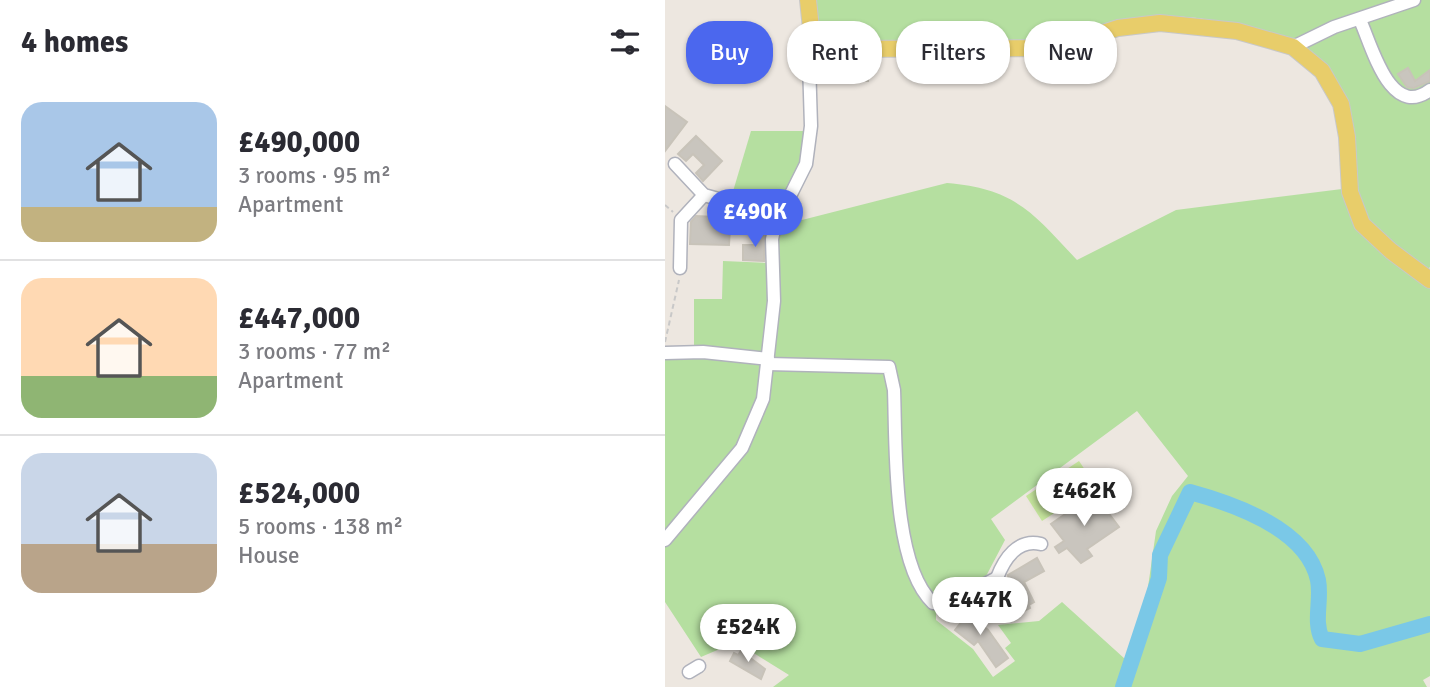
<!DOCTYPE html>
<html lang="en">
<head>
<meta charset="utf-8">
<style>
  :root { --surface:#fff; --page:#f7f7f7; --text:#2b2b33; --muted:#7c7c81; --line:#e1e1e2; --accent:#4b67ee }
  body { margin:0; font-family:Signika,sans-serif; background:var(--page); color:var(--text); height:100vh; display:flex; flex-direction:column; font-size:26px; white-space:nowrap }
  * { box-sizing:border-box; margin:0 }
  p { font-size:23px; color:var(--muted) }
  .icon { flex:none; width:38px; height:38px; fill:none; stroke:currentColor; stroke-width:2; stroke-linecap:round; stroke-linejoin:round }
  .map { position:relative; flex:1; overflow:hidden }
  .sheet { display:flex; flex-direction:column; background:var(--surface); width:665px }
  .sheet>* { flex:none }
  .top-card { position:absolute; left:21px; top:21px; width:639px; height:63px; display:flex; gap:14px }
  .price { position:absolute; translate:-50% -60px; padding:0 16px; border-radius:24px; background:#fff; color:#222; font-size:23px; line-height:46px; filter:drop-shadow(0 2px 4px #0008) }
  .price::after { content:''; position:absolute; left:50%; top:42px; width:21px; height:16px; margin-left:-10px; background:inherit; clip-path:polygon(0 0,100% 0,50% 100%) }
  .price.selected { background:var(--accent); color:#fff }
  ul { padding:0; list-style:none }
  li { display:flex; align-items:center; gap:21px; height:175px; padding:0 21px }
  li+li { border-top:2px solid var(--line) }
  li span { display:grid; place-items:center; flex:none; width:196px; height:140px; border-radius:21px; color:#555 }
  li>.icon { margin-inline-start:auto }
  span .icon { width:84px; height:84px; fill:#fffc; stroke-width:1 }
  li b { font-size:30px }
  h2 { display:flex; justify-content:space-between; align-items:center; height:84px; padding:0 21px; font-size:30px }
  .chip { padding:0 24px; border-radius:28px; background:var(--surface); box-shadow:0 2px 5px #0004; font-size:24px; line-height:63px }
  .chip.selected { background:var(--accent); color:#fff }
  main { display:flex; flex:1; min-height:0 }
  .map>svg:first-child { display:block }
  .green { fill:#b5dfa0 }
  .pitch { fill:#c6e69d }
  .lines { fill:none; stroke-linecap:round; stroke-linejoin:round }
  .river { stroke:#7ac8e7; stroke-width:16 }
  .building { fill:#c9c5be; stroke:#c8c3b9; stroke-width:2 }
  .minor-casing { stroke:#b0b2bc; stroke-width:15 }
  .major-casing { stroke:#c8c8c8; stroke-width:18 }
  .path { stroke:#c8c8c8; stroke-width:2; stroke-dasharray:5 3.5; stroke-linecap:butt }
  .minor { stroke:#fff; stroke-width:12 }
  .major { stroke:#e8cd6a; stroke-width:16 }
</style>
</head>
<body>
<main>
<section class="sheet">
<h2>4 homes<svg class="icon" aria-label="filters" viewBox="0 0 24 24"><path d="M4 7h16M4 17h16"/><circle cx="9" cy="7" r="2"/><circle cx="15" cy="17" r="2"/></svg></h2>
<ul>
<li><span style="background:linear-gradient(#a9c7e8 75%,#c2b280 0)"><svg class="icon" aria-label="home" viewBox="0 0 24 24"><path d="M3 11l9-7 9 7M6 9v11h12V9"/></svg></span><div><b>£490,000</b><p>3 rooms · 95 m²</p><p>Apartment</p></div></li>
<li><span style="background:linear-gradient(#ffd9b3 70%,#8fb573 0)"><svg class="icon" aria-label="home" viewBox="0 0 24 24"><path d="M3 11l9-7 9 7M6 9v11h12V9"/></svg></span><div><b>£447,000</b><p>3 rooms · 77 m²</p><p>Apartment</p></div></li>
<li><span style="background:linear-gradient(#c9d6e8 65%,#b9a48a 0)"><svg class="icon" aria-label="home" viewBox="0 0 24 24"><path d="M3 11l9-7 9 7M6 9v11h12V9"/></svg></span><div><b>£524,000</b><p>5 rooms · 138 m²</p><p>House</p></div></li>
</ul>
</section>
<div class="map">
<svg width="765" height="687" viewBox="0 0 765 687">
  <rect width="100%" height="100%" fill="#ede7e0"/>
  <g class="green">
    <path d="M151 0H765V267L761 272 710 228 696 207 660 66C600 38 553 10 484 18 443 23 405 40 364 43 299 48 231 42 166 41 147 32 151 19 151 0Z"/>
    <polygon points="86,131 140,131 136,167 111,212 66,198"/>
    <path d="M282 183C351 189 368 213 412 260L511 210 677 189C686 241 726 258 765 287V676L758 680 762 687H108L124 675 71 642 36 657 0 602V547L79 455 105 393 106 368 219 371 223 375 235 532 264 606 271 610V620L308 649 328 677 350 661 340 648 346 643 333 625 374 621 397 602 460 659 481 601 491 531 507 496 523 476 472 411 326 519 340 540 319 580 281 599 272 600C233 569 234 418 230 367L222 360 204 363 111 359 107 354 111 241 119 219 133 221Z"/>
    <polygon points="58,261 103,263 105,294 99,350 93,354 29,349 29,299 57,299"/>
    <polygon points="0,356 94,363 99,376 83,431 0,534"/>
  </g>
  <polygon class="pitch" points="414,461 431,486 377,521 361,496"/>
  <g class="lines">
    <path class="river" d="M458 687 494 578 495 555 525 492C569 504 642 529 653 580 657 600 648 621 657 639L695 644 765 624"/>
  </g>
  <g class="building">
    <polygon points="189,59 204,60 203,81 160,80 160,67 188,68"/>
    <polygon points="743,68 750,81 765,70 765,81 749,88 742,87 733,74"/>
    <polygon points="0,106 22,122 0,151"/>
    <polygon points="31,136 57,161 38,181 31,173 39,165 28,154 21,161 13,154"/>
    <polygon points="50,210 65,211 60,221 65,228 64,245 25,244 26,222 31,216 50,217"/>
    <polygon points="91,232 99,234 99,261 78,260 78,245 90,245"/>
    <polygon points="429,494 454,527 422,549 427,556 416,563 402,548 394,553 390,547 399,541 386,524"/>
    <polygon points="372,558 379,571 359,582 369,602 364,605 365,608 341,620 338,614 361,602 349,580 344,582 343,575"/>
    <polygon points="294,607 323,630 343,658 331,667 313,641 309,645 290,630 298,620 286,611"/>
    <polygon points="76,651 100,669 96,679 65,661 69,653 73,655"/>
  </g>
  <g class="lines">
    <defs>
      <g id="minor">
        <path d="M695 20C707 46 725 120 765 90"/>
        <polyline points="628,47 669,27 749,0"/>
        <polyline points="10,164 39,195 114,216"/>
        <polyline points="69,221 110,226"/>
        <polyline points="15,268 16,220 39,195"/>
        <polyline points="0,353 38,352 103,359"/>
        <path d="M103 364 224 367 229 390C231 443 227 565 268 603L281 604 332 578"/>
        <polyline points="0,540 77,448 98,399 109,301 107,239 110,226 141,164 146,126 144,62 151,42"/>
        <path d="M343 598 332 578C339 559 353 538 376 544"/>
        <polyline points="24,672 34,666"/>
      </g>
      <polyline id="major" points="143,0 147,38 165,49 391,48 453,28 495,23 572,31 628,47 657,71 676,104 682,137 685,192 697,224 726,251 765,280"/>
    </defs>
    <use href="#minor" class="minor-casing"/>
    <use href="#major" class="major-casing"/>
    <g class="path">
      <polyline points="0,205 8,212"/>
      <polyline points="0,342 14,280"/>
    </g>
    <use href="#minor" class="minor"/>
    <use href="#major" class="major"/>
  </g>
</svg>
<b class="price selected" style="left:90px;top:249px">£490K</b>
<b class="price" style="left:419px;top:528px">£462K</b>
<b class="price" style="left:315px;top:637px">£447K</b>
<b class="price" style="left:83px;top:664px">£524K</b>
<div class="top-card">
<a class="chip selected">Buy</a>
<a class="chip">Rent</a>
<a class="chip">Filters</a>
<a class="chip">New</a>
</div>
</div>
</main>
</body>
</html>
